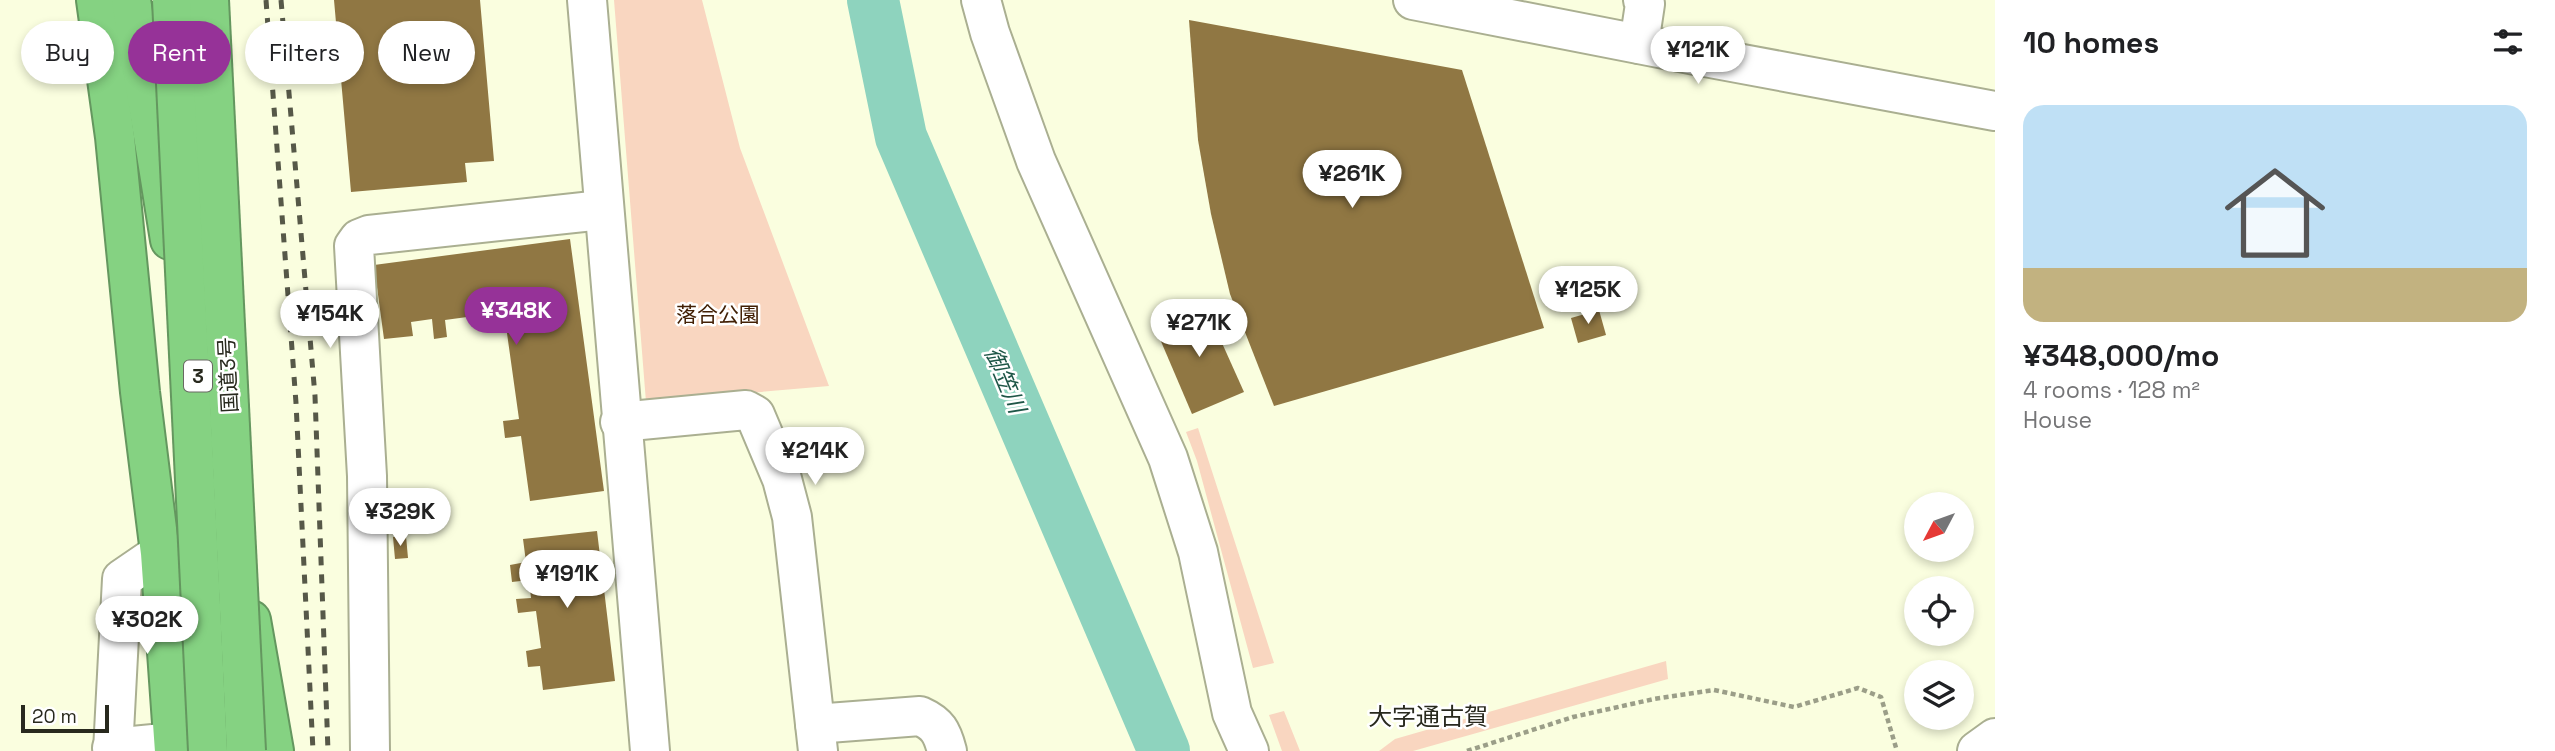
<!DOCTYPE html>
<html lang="en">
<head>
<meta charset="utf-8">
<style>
  :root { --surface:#fff; --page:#f2f2f2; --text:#202124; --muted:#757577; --line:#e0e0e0; --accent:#963298 }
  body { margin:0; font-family:"Space Grotesk","Noto Sans JP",sans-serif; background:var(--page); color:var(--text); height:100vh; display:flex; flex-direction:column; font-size:26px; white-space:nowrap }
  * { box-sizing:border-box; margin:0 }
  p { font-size:23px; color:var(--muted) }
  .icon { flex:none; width:38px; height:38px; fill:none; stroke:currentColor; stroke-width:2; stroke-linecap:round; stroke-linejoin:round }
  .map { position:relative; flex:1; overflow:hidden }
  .panel { display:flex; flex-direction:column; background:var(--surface); width:560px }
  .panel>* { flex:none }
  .top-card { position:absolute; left:21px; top:21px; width:665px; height:63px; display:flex; gap:14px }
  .needle { width:46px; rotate:229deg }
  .controls { position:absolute; left:1904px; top:492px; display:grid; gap:14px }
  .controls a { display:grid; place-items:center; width:70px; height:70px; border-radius:50%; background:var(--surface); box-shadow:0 4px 10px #0003; font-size:35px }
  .scale { position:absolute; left:21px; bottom:18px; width:88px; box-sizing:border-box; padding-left:7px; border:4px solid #28291e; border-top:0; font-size:19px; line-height:24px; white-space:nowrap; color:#28291e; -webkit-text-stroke:5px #fff; paint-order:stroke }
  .price { position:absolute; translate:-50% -60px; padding:0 16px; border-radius:24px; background:#fff; color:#222; font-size:23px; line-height:46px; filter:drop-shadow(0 2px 4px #0008) }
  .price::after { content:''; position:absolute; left:50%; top:42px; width:21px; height:16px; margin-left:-10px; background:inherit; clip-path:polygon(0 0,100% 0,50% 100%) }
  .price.on { background:var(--accent); color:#fff }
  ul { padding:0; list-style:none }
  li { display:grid; align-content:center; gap:14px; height:371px; padding:0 28px }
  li+li { border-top:2px solid var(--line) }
  li span { display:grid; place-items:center; height:217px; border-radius:21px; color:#555 }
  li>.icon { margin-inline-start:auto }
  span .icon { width:126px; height:126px; fill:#fffc; stroke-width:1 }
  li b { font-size:30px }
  h2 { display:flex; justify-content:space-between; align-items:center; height:84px; padding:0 28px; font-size:30px }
  .pill { padding:0 24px; border-radius:32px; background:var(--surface); box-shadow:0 4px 10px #0003; font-size:24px; line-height:63px }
  .pill.on { background:var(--accent); color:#fff }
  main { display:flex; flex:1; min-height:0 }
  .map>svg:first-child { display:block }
  .green { fill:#f9d6c0 }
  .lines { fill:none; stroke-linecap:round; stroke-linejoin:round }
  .river { stroke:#8ed3be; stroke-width:52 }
  .building { fill:#907743 }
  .minor-casing { stroke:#aaaf91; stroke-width:42 }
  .highway-casing { stroke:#64975f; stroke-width:42 }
  .path { stroke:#9b9e88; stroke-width:4.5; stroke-dasharray:5 3.5; stroke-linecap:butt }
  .minor { stroke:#fff; stroke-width:38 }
  .highway { stroke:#85d282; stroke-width:38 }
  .rail { stroke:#565848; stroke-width:5; stroke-dasharray:9 9; stroke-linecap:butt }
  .highway-bridge-casing { stroke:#64975f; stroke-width:42; stroke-linecap:butt }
  .highway-bridge { stroke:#85d282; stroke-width:38 }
  .labels { text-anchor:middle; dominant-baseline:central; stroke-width:5; stroke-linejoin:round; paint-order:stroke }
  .shield { fill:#fff; stroke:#686962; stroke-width:2 }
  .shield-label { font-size:19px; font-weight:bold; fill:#28291e }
  .park-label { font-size:21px; fill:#422005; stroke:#fff }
  .street-label { font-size:21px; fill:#28291e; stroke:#fff }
  .water-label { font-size:23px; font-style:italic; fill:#1e5647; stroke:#fff }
  .quarter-label { font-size:24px; fill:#28291e; stroke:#fff }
</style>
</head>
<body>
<main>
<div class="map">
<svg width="1995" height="751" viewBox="0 0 1995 751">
  <rect width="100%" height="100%" fill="#fafedf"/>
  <g class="green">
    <polygon points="614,0 702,0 740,148 829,386 646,402"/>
    <polygon points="1198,428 1274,663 1253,668 1197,461 1186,432"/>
    <polygon points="1666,661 1668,679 1413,751 1379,751 1395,739"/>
    <polygon points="1284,711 1300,751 1282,751 1269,715"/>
  </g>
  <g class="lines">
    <polyline class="river" points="873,0 901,137 1164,751"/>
  </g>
  <g class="building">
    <polygon points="334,0 480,0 494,161 465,163 467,182 351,192"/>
    <polygon points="1189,20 1462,70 1544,328 1274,406 1230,294 1211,214 1198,140"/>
    <polygon points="570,239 604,491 530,501 521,436 505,438 503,421 519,419 504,312 445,320 447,337 434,339 432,319 411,322 413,336 384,339 374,265"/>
    <polygon points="1204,303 1244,392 1192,414 1154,325"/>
    <polygon points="1599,310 1606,335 1578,343 1571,318"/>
    <polygon points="597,531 615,681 543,690 540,666 528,667 526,651 541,648 536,611 518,613 516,599 531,598 529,580 512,582 510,565 526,562 523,539"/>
    <polygon points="406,536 408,558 395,559 393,537"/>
  </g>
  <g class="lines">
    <defs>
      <g id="minor">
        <polyline points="587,0 650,751"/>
        <polyline points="981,0 990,33 1036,161 1168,458 1198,552 1232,713 1249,751"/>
        <polyline points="1413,0 1705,57 1995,111"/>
        <polyline points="1639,44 1645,4 1643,0"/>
        <polyline points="620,422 746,410 755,415 782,479 792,517 818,751"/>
        <path d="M815 724 920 716C938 724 942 732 947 751"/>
        <polyline points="112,748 174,742"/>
        <polyline points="113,751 122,579 160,553"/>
        <polyline points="370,751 367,476 354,246 359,239 369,235 602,210"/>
        <polyline points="1977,751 1995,738"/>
      </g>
      <g id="highway">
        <polyline points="96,0 115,137 140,392 160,553 174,751"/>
        <polyline points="131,0 170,240"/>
        <polyline points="251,620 274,751"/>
      </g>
    </defs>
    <use href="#minor" class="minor-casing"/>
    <use href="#highway" class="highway-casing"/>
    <polyline class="path" points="1467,751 1573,717 1654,699 1714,690 1794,707 1858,688 1881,697 1897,751"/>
    <use href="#minor" class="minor"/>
    <use href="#highway" class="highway"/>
    <g class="rail">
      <polyline points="266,0 296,403 313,751"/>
      <polyline points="281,0 315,396 328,751"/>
    </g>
    <defs>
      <g id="highway-bridge">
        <polyline points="172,0 208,751"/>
        <polyline points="209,0 246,751"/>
      </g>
    </defs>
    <use href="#highway-bridge" class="highway-bridge-casing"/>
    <use href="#highway-bridge" class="highway-bridge"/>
  </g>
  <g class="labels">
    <rect class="shield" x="184" y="360.5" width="28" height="31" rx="5"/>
    <g class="shield-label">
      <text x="198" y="376">3</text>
    </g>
    <g class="park-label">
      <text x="718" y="314">落合公園</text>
    </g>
    <g class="street-label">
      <text transform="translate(228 375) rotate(-93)">国道3号</text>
    </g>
    <g class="water-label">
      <text transform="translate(1005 380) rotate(67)">御笠川</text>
    </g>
    <g class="quarter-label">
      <text x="1428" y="716">大字通古賀</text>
    </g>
  </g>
</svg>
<div class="controls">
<a><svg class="needle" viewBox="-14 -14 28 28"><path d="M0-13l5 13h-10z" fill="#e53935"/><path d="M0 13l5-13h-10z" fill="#757577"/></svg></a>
<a><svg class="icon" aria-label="locate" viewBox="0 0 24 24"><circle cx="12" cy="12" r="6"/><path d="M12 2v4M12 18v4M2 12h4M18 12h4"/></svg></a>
<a><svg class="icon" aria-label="layers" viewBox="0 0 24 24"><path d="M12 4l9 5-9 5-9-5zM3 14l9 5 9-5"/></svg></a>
</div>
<div class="scale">20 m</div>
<b class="price" style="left:1698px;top:86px">¥121K</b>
<b class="price" style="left:1352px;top:210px">¥261K</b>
<b class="price" style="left:1588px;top:326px">¥125K</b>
<b class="price on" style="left:516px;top:347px">¥348K</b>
<b class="price" style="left:330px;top:350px">¥154K</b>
<b class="price" style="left:1199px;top:359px">¥271K</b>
<b class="price" style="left:815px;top:487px">¥214K</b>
<b class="price" style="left:400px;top:548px">¥329K</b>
<b class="price" style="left:567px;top:610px">¥191K</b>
<b class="price" style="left:147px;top:656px">¥302K</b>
<div class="top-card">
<a class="pill">Buy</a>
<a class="pill on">Rent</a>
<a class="pill">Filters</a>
<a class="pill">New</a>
</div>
</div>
<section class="panel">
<h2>10 homes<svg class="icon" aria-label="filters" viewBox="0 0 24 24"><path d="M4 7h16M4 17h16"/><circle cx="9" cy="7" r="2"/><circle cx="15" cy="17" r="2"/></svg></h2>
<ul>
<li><span style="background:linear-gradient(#bfe0f5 75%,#c2b280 0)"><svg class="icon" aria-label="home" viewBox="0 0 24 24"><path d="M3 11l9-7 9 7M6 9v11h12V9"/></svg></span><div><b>¥348,000/mo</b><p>4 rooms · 128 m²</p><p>House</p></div></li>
</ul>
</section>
</main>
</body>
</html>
